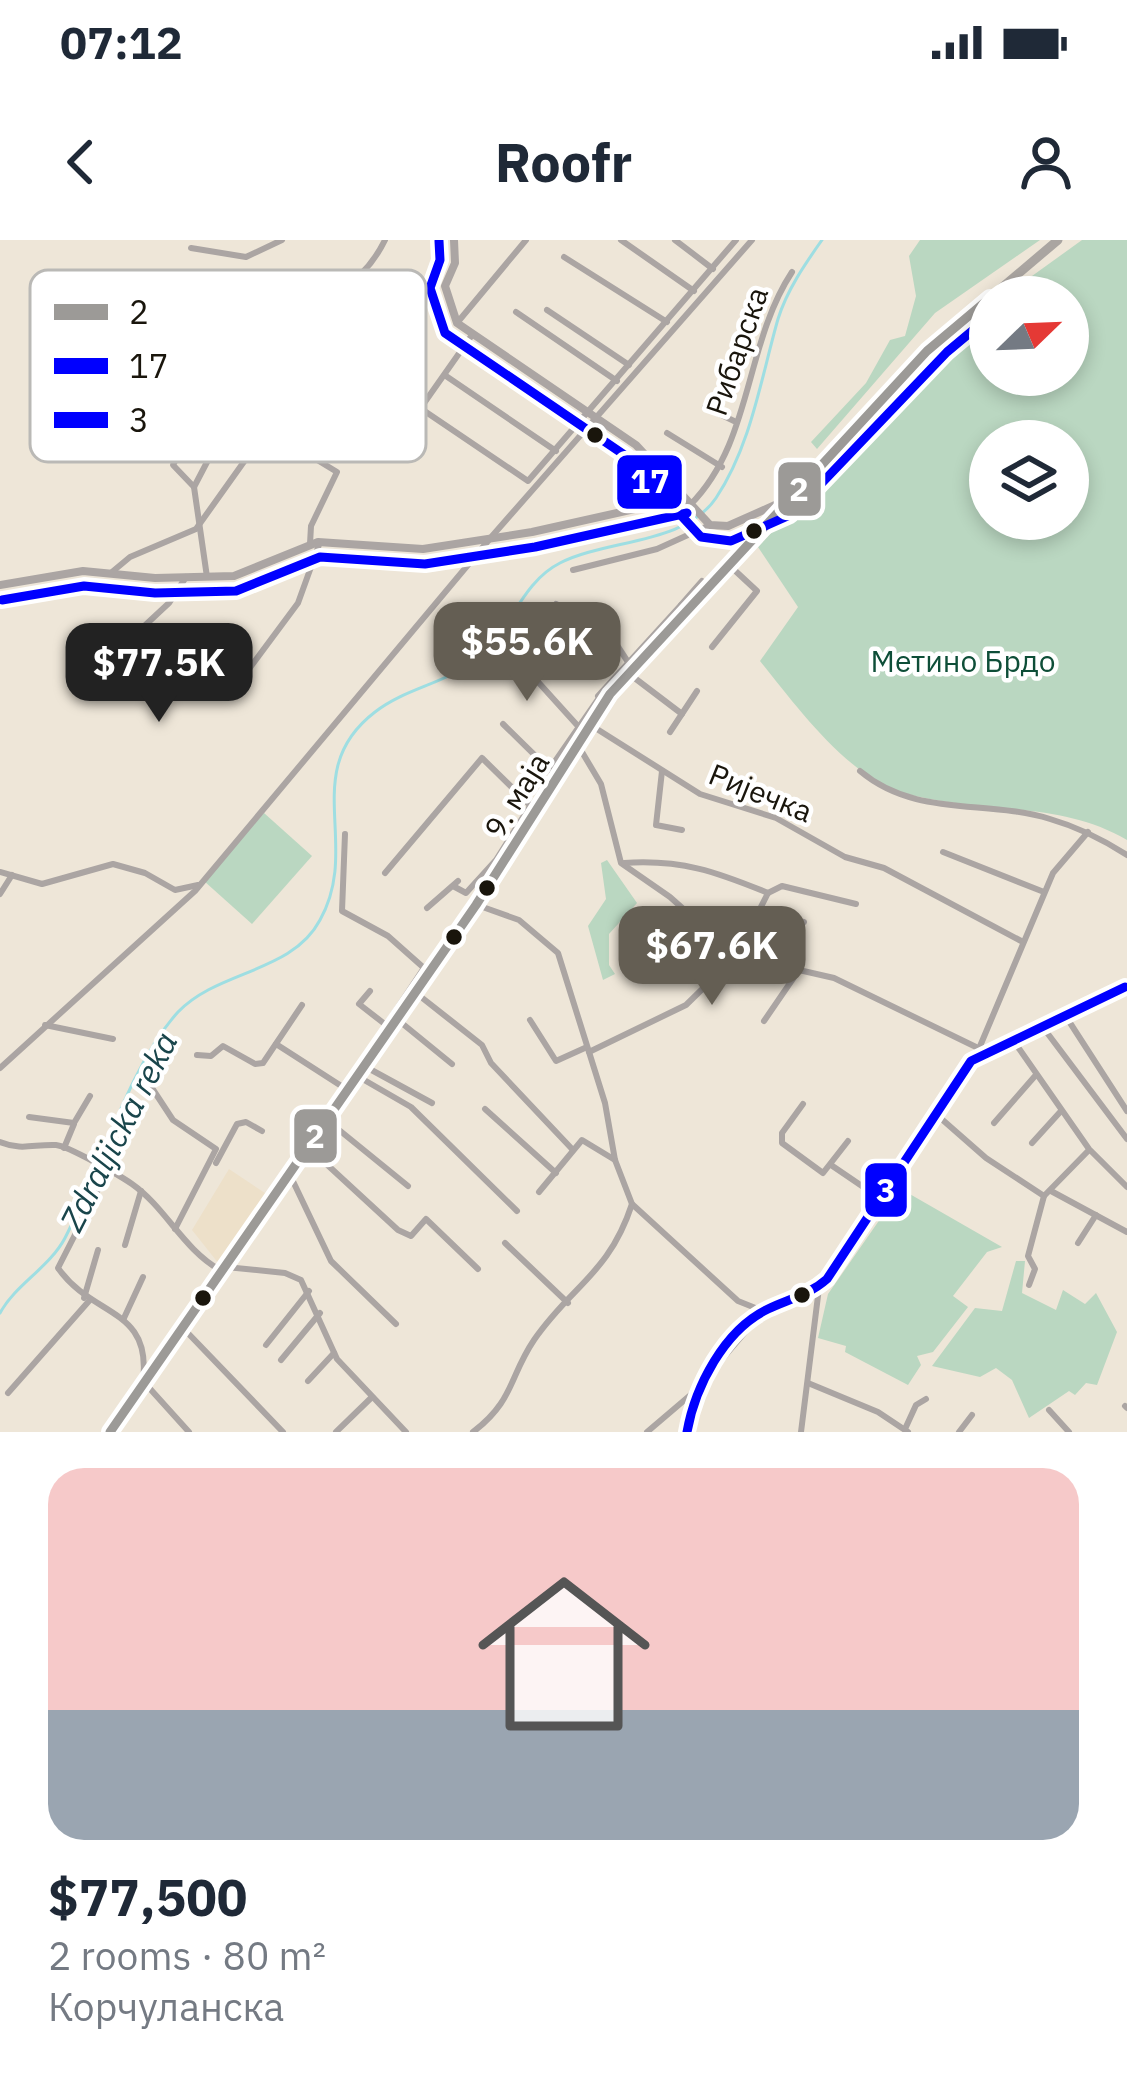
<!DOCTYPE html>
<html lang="en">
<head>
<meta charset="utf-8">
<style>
  :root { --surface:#fff; --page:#f6f6f7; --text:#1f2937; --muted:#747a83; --line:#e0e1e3; --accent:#645e53 }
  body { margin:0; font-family:"IBM Plex Sans",sans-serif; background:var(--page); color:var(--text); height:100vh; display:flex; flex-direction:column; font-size:45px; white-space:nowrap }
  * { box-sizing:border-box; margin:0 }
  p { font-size:39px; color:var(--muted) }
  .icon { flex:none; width:66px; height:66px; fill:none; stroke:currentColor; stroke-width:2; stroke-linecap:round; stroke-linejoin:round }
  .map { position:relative; height:1192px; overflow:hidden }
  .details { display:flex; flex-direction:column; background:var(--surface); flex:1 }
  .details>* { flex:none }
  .needle { width:78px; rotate:67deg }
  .controls { position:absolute; left:969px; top:36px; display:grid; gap:24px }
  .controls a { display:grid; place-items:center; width:120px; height:120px; border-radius:50%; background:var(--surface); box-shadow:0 6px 18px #0003; font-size:60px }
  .price { position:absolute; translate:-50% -102px; padding:0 27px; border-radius:24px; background:var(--accent); color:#fff; font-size:39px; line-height:78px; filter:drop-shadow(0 3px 6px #0008) }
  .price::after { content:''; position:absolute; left:50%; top:72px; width:36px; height:27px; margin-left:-18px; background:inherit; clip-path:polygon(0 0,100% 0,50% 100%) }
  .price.selected { background:#222; color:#fff }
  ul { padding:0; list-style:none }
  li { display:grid; align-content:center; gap:24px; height:636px; padding:0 48px }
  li+li { border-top:3px solid var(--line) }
  li span { display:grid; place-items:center; height:372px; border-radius:36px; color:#555 }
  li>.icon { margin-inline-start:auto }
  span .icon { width:216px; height:216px; fill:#fffc; stroke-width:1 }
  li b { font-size:51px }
  .status { display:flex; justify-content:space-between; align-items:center; height:84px; padding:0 60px; background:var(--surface); direction:ltr }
  .status svg { height:33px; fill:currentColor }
  header { display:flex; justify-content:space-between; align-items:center; height:156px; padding:0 48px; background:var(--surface); font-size:54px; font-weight:700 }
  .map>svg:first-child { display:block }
  .built { fill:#ede0c9 }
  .green { fill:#bad7c1; fill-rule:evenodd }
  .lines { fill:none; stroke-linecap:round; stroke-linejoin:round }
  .stream { stroke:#9edee2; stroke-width:3 }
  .minor { stroke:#aba5a3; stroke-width:6 }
  .tertiary { stroke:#aba5a3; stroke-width:8 }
  .secondary { stroke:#aaa5a1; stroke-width:9 }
  .bus-1-casing { stroke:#fff; stroke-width:18 }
  .bus-2-casing { stroke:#fff; stroke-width:18 }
  .bus-3-casing { stroke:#fff; stroke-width:18 }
  .bus-1 { stroke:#9c9a97; stroke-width:9 }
  .bus-2 { stroke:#00f; stroke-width:9 }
  .bus-3 { stroke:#00f; stroke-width:9 }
  .bus-dot { fill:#19150c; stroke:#fff; stroke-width:4.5 }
  .labels { text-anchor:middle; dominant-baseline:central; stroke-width:9; stroke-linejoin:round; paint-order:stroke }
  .street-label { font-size:30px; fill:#19150c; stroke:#fff }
  .park-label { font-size:30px; fill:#0e4e38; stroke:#fff }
  .water-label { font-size:33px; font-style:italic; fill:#19454b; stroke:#fff }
  .key { fill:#fff; stroke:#bab9b6; stroke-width:3 }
  .key-label { font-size:33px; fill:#19150c }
  .line-badge { stroke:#fff; stroke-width:4.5 }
  .badge-label { font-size:33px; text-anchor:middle; font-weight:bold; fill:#fff }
</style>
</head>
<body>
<div class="status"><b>07:12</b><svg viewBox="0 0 49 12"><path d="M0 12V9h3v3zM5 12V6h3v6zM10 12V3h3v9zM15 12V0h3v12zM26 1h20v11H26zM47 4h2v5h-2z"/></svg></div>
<header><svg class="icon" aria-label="back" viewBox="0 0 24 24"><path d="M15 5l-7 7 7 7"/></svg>Roofr<svg class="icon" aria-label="person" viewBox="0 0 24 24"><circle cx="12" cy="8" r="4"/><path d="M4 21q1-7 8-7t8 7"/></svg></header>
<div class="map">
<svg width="1127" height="1192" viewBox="0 0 1127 1192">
  <rect width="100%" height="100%" fill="#eee6d8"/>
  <polygon class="built" points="229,929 268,955 219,1024 192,990"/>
  <g class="green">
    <polygon points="920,0 1040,0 935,73 817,209 811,202 866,143 890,100 905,96 916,56 909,16"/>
    <path d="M1082 0H1127V600C1058 559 976 575 901 552 846 535 795 464 760 421L798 367 758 307 963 86 990 67V135H1068V57H1003ZM990 201H1068V279H990Z"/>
    <polygon points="264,573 312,616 252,684 204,641"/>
    <polygon points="607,620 637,663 609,694 609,725 615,734 603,740 588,686 606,659 601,623"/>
    <polygon points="901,949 1002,1007 987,1012 953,1056 968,1067 933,1112 917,1116 921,1125 908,1145 845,1112 846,1106 818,1098 828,1054"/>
    <polygon points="1016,1021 1025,1021 1022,1053 1056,1070 1063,1050 1085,1064 1096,1053 1117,1092 1097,1145 1086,1143 1075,1155 1069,1151 1029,1178 1012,1140 996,1128 980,1137 932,1126 975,1068 1002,1071"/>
  </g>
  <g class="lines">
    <path class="stream" d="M0 1073C16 1044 49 1028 65 998 100 930 128 827 178 772 218 730 292 733 320 680 362 605 298 531 375 472 410 445 452 444 485 411 512 384 524 341 560 323 607 299 684 305 716 258 751 206 761 138 778 79 787 50 805 24 822 0"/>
    <g class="minor">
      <polyline points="621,0 694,51"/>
      <polyline points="675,0 713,29"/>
      <polyline points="191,8 246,17 282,0"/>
      <polyline points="564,17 667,82"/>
      <path d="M277 64C325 67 364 43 385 0"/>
      <polyline points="547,70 629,125"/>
      <polyline points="516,72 617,141"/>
      <polyline points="457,83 526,0"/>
      <polyline points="331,90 346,138 342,154 396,203 472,95"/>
      <polyline points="446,136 556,211"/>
      <polyline points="705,167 734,181"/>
      <polyline points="423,170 528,241 736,0"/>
      <polyline points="667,193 722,227"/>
      <polyline points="194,247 173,225 205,164"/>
      <path d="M690 265C753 202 744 105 792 32"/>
      <polyline points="310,304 311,286 337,232 296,207 301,166 327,149 342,149"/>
      <polyline points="573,330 657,309 710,285"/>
      <polyline points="112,332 130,317 196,289 258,202"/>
      <polyline points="207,337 194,247 229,180"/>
      <polyline points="556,364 607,390 628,422"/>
      <polyline points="681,365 702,341"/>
      <polyline points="712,407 757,351 729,325"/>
      <polyline points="511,412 577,485"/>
      <polyline points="111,417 169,363 186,337"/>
      <polyline points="628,433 682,474"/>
      <polyline points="167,436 181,445 249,429 298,363 320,302"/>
      <polyline points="151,450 156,463 163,464 183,445"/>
      <polyline points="598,456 681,365 688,364"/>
      <polyline points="503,484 556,536"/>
      <polyline points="589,484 700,554 776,578 845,617 884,628 1023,702"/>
      <polyline points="670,492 697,451"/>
      <polyline points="579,507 601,544 621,623 670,657 736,716"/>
      <polyline points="549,530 601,455"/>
      <polyline points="662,531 656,585 682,590"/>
      <path d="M860 531C916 578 985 559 1050 579 1078 587 1102 599 1127 615"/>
      <polyline points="345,594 342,671 388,696 424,728"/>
      <polyline points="943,612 1044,652"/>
      <path d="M624 623C681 619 717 632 768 653"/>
      <polyline points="0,632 42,644 113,624 145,633 175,650 198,645"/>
      <polyline points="385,633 482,518 535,570"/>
      <polyline points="453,646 466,653 496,620 530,566"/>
      <polyline points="768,653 782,646 856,664"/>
      <polyline points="0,654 12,635"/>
      <polyline points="477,665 519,680 558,713 605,863 615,920 632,964 738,1061 763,1071"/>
      <polyline points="427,668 458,641"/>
      <polyline points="758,674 804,682"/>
      <polyline points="669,696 695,678"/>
      <polyline points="738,713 799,730 764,781"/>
      <polyline points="799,730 834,738 976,807"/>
      <polyline points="370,751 359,764 386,785"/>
      <polyline points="416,753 482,805 491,823 573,910"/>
      <polyline points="1065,775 1127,871"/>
      <polyline points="398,780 452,824"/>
      <polyline points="530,780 556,821 587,807"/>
      <polyline points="45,785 113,799"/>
      <polyline points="1042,786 1127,899"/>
      <polyline points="1013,800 1089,909 1127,947"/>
      <polyline points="276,804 346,849"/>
      <polyline points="589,812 686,765 736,716 768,653"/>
      <polyline points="197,815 211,816 223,806 255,824 263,823 302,765"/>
      <polyline points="975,818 1127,746"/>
      <polyline points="366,827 432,863"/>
      <polyline points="0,828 195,651 493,295 752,0"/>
      <polyline points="359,837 411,867 517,971"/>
      <polyline points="152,848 173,880 216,909 175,989"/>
      <polyline points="803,864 782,893 782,903 823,933 848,901"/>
      <polyline points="485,869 556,933"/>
      <polyline points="937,875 986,918 1044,956"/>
      <polyline points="29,877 74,883 90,856"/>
      <polyline points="328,881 408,946"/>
      <polyline points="994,883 1035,836"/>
      <path d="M0 902C22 911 34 904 56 905 68 906 119 935 132 944 166 968 183 1009 220 1030"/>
      <polyline points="1032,903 1061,871"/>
      <polyline points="64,908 74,884"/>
      <polyline points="309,908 398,990 411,996 426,979 478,1029"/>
      <polyline points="216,923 237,884 246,882 262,891"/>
      <polyline points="831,925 881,959"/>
      <path d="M108 930 58 1028C93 1078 152 1067 143 1141L189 1192"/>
      <polyline points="290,935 331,1021 396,1084"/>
      <polyline points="276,951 424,728 440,716"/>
      <polyline points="1051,951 1127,992"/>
      <polyline points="539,952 582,900 615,920"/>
      <polyline points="505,1003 568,1063"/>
      <polyline points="1078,1003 1096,975"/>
      <polyline points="125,1005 141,951"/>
      <polyline points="226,1027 285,1033 301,1040 337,1119 406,1192"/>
      <polyline points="1029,1045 1035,1029 1028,1016 1044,956 1088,911"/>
      <polyline points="84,1058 98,1010"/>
      <polyline points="124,1078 143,1037"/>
      <polyline points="183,1088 283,1192"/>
      <polyline points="266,1105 309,1051"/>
      <polyline points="281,1120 320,1073"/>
      <polyline points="308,1141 334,1113"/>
      <polyline points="808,1143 878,1172 908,1192"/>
      <polyline points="8,1153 89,1061"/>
      <polyline points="1125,1166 1127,1168"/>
      <polyline points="1049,1170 1069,1192"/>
      <polyline points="905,1189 916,1165 926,1159"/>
      <polyline points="336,1192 371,1158"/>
      <path d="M473 1192C514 1161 509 1137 534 1100 572 1045 609 1034 632 964"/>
      <polyline points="647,1192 694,1152 763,1071 812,1052 834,1030 975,818 1053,633 1088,592"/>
      <polyline points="687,1192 694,1152"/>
      <polyline points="801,1192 819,1048"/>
      <polyline points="959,1192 972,1175"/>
    </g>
    <g class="tertiary">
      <polyline points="454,0 455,23 445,46 457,83 636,205 710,285 728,286 784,261"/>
      <polyline points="0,345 83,331 155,338 234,336 318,302 423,309 532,292 684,258"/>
    </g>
    <polyline class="secondary" points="110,1192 476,665 610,454 927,111 1058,0"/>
    <defs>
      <polyline id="bus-1" points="110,1192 476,665 610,454 927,111 990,58"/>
      <g id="bus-2">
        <polyline points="439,1 440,20 430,48 445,93 626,216 701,297 731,301 790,275"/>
        <polyline points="795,271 947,112 990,76"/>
        <polyline points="2,360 84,346 155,353 236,351 320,317 425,324 535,307 687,273"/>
      </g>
      <path id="bus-3" d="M687 1192C695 1147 724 1090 768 1069 789 1059 809 1055 827 1039L971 821 1125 747"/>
    </defs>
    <use href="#bus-1" class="bus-1-casing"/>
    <use href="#bus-2" class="bus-2-casing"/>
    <use href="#bus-3" class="bus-3-casing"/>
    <use href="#bus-1" class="bus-1"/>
    <use href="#bus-2" class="bus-2"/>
    <use href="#bus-3" class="bus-3"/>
  </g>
  <g class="bus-dot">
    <circle cx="595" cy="195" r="10"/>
    <circle cx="754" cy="291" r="10"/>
    <circle cx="487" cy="648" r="10"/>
    <circle cx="454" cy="697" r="10"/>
    <circle cx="802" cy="1055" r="10"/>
    <circle cx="203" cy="1058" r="10"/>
  </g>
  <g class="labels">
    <g class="street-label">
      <text transform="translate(736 111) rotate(-71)">Рибарска</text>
      <text transform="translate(761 552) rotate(22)">Ријечка</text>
      <text transform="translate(516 555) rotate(-58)">9. маја</text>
    </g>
    <g class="park-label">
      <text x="963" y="420">Метино Брдо</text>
    </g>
    <g class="water-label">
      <text transform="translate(118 891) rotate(-63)">Zdraljicka reka</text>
    </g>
  </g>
  <rect x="30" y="30" width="396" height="192" rx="18" class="key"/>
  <rect x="54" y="64" width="54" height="16" fill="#9c9a97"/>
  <rect x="54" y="118" width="54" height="16" fill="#00f"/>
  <rect x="54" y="172" width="54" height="16" fill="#00f"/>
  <g class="key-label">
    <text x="129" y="84">2</text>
    <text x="129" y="138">17</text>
    <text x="129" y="192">3</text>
  </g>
  <g class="line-badge">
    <rect x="615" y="213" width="69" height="58" rx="12" fill="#00f"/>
    <rect x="776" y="220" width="47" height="58" rx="12" fill="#9c9a97"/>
    <rect x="292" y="867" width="47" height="58" rx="12" fill="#9c9a97"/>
    <rect x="863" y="921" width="46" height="58" rx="12" fill="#00f"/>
  </g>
  <g class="badge-label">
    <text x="650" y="253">17</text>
    <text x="799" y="261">2</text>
    <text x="315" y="908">2</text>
    <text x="886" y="962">3</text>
  </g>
</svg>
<div class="controls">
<a><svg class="needle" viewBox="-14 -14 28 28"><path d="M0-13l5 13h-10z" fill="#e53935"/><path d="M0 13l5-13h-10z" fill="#747a83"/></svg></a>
<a><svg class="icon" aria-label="layers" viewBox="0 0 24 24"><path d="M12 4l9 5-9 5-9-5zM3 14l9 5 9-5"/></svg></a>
</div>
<b class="price" style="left:527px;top:464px">$55.6K</b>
<b class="price selected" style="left:159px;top:485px">$77.5K</b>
<b class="price" style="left:712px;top:768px">$67.6K</b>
</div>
<section class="details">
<ul>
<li><span style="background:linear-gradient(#f6c9c9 65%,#9aa5b1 0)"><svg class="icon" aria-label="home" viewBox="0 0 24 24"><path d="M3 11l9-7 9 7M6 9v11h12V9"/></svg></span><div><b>$77,500</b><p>2 rooms · 80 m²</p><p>Корчуланска</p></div></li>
</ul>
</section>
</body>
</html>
